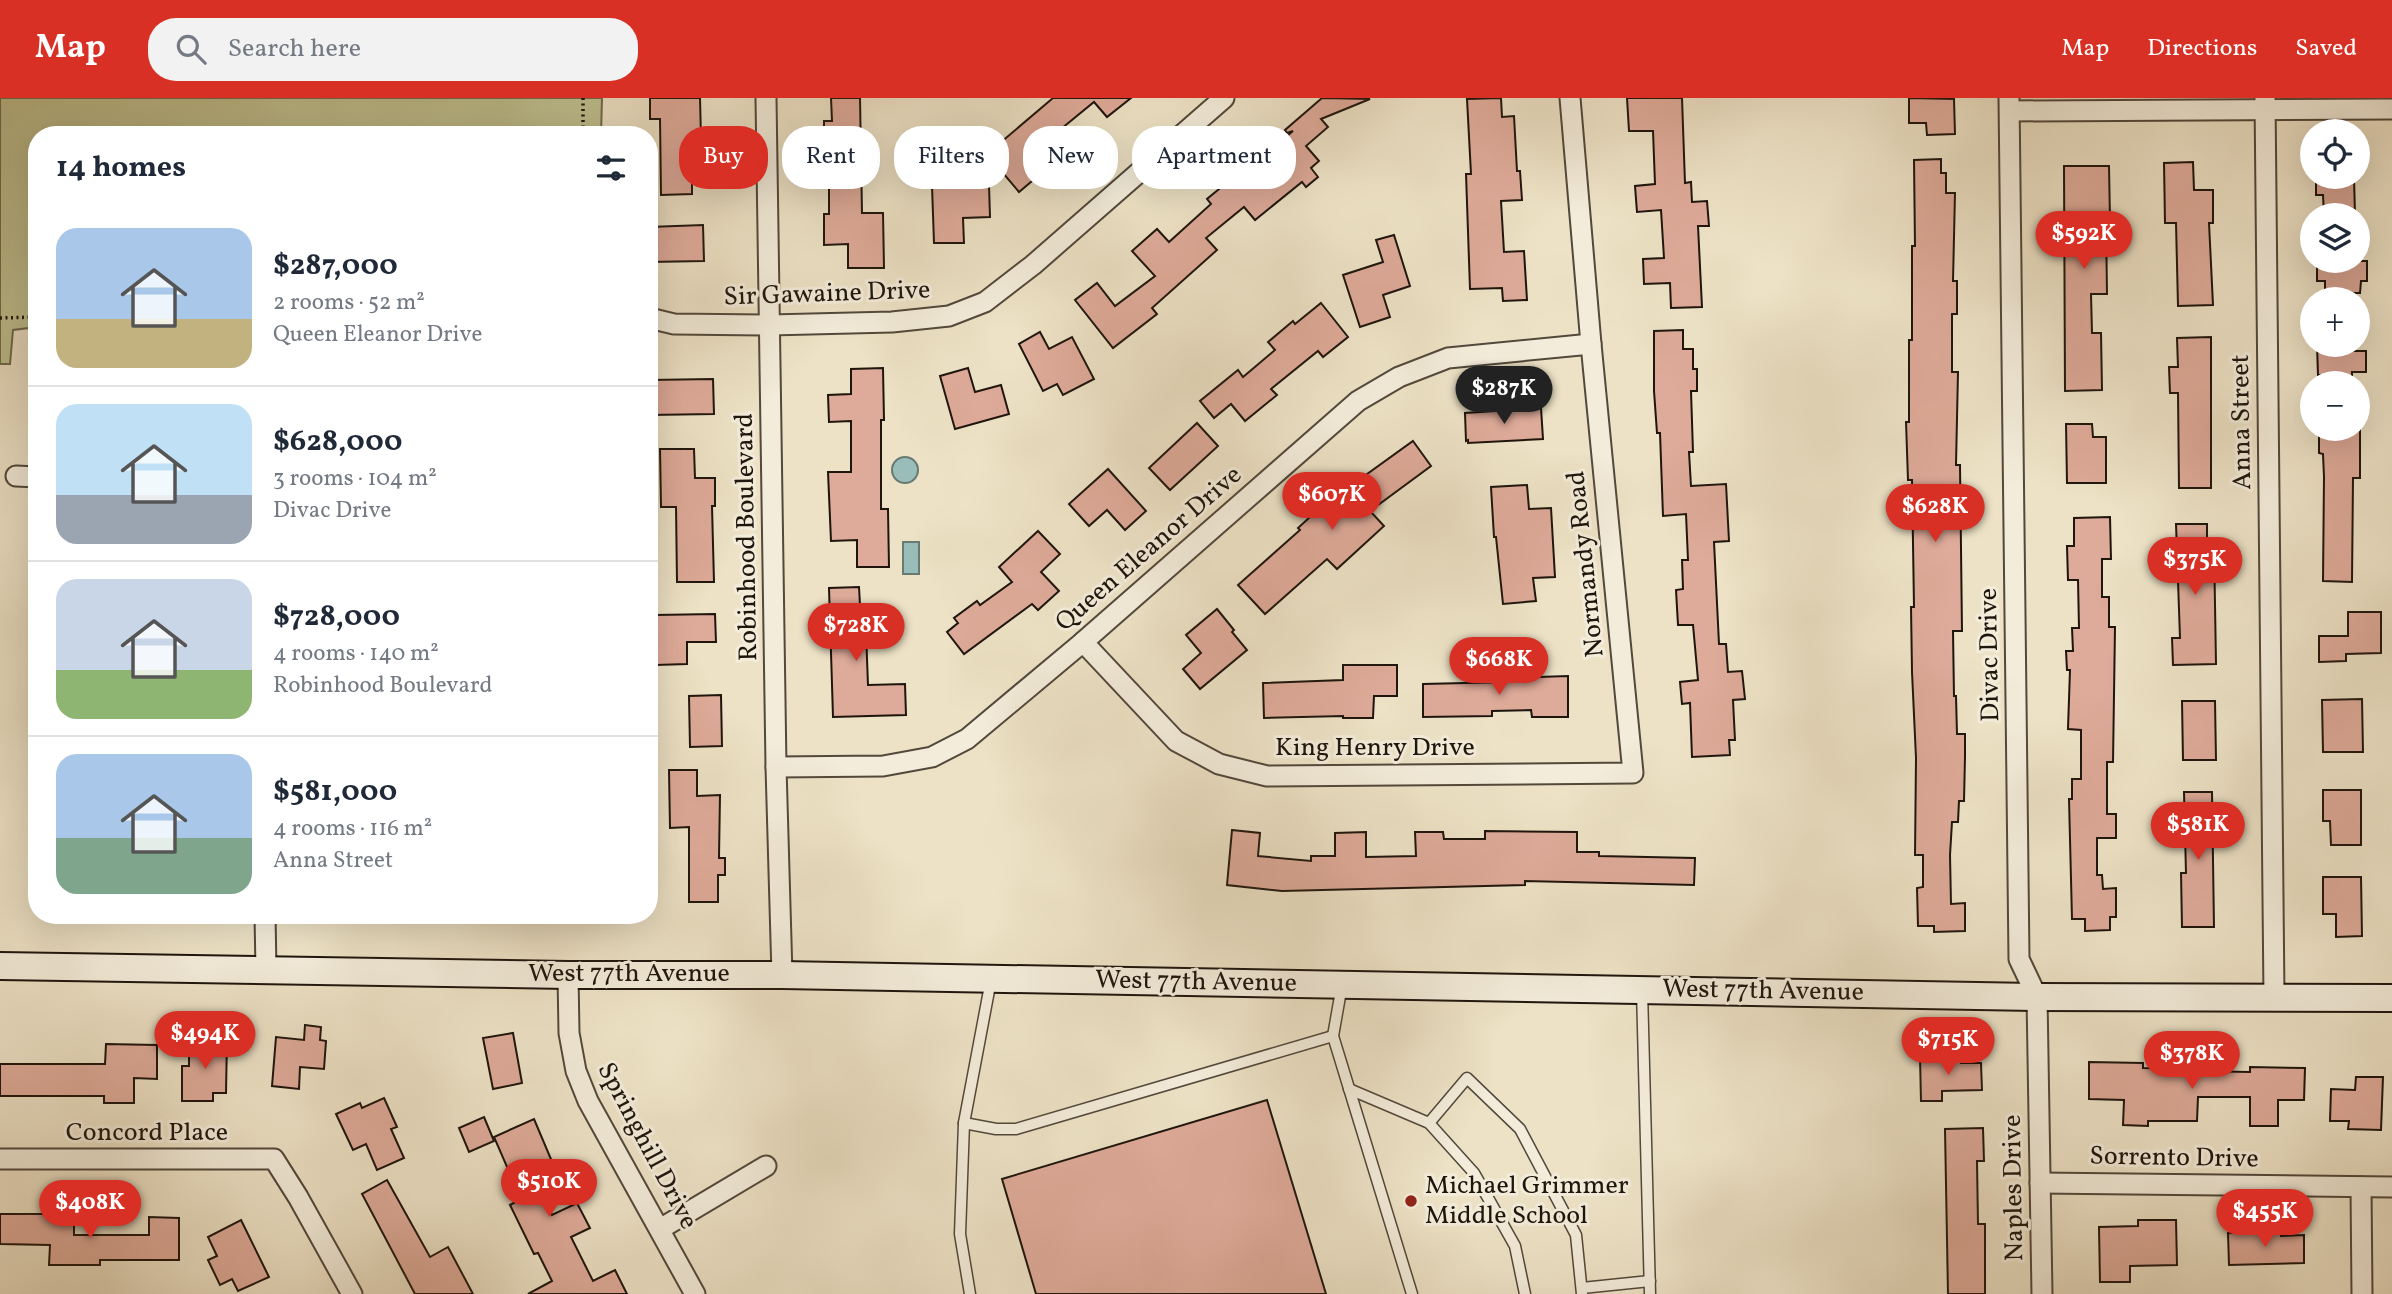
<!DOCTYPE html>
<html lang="en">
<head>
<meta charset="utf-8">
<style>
  :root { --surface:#fff; --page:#f2f2f3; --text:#1f2937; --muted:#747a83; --line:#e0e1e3; --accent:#d93025 }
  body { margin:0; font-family:Vollkorn,serif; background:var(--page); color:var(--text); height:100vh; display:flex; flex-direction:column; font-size:26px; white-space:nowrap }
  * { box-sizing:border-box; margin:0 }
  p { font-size:23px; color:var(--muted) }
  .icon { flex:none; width:38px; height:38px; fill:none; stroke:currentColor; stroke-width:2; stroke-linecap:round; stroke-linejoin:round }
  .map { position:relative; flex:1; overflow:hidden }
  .panel { position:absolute; left:28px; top:28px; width:630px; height:798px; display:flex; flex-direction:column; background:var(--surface); border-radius:28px; box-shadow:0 7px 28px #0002 }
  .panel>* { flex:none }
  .top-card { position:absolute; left:679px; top:28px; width:665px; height:63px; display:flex; gap:14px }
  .fabs { position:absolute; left:2300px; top:21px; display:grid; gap:14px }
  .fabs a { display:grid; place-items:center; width:70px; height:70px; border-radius:50%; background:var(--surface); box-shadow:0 7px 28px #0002; font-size:35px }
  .price { position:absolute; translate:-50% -60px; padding:0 16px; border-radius:24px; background:var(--accent); color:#fff; font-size:23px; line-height:46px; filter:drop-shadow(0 2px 4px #0008) }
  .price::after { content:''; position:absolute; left:50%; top:42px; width:21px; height:16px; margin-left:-10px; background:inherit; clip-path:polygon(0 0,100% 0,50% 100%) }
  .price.selected { background:#222; color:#fff }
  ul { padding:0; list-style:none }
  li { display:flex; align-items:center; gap:21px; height:175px; padding:0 28px }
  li+li { border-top:2px solid var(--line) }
  li span { display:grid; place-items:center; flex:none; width:196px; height:140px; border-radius:21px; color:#555 }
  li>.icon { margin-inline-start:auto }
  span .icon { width:84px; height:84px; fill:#fffc; stroke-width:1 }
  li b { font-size:30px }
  h2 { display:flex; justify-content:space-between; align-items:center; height:84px; padding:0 28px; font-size:30px }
  .chip { padding:0 24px; border-radius:28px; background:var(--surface); box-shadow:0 7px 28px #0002; font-size:24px; line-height:63px }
  .chip.selected { background:var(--accent); color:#fff }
  header { display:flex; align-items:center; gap:42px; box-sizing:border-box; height:98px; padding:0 35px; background:var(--accent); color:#fff }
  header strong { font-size:33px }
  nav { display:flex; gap:38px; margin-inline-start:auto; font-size:24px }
  .search { width:490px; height:63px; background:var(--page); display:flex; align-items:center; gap:18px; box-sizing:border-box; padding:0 24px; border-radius:28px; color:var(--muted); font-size:26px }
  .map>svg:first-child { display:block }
  .green { fill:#bfc191; stroke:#6e6b4f; stroke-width:2 }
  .water { fill:#99bdb8; stroke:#687a74; stroke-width:2 }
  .building { fill:#deaa99; stroke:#1e150d; stroke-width:2 }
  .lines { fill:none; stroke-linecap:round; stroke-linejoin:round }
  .lane-casing { stroke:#52483b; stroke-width:13 }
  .street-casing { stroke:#52483b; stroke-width:23 }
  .secondary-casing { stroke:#1e150d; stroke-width:30 }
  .path { stroke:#1e150d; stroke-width:3.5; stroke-dasharray:2 3.5; stroke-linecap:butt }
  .lane { stroke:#f3ecda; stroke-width:10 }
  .street { stroke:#f3ecda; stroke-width:19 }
  .secondary { stroke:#f3ecda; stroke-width:26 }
  .poi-dot { fill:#8f2418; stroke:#f3ecda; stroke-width:2.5 }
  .labels { text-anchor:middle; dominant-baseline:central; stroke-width:6; stroke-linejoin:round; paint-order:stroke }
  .street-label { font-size:26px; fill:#1e150d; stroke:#f3ecda }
  .poi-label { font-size:26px; fill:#1e150d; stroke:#f3ecda; text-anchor:start }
</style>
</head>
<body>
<header>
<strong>Map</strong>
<div class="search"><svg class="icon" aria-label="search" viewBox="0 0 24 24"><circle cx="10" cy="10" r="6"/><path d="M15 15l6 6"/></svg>Search here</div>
<nav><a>Map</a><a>Directions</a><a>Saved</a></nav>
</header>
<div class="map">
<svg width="2392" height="1196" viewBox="0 0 2392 1196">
  <rect width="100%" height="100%" fill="#ede2c6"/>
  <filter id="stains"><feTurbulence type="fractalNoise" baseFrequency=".00286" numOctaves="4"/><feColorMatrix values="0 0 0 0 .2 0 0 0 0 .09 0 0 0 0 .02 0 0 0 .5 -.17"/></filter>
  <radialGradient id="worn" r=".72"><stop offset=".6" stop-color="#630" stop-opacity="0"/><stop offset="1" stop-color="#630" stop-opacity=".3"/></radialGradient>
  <polygon class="green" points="0,0 602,0 601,37 37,37 37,229 13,232 10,266 0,266"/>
  <g class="water">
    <circle cx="905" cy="372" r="13"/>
    <rect x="903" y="444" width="16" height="32"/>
  </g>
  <g class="building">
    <polygon points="650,0 700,0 701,40 709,40 710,70 692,71 692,96 661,97 660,21 650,21"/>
    <polygon points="831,0 860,0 862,115 883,115 884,170 848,170 848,146 824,147 824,116 829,116 829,75 824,75 824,23 832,23"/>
    <polygon points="1053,0 1131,0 1107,19 1094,4 1056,35 1070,51 1019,94 987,56"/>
    <polygon points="1322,0 1370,1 1321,21 1328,29 1306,48 1319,63 1311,70 1318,79 1306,89 1302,84 1255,122 1244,109 1206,140 1217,152 1152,210 1157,216 1113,250 1075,202 1097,185 1115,208 1155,178 1132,153 1157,131 1169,144 1211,106 1207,101 1224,87 1218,80 1241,60 1250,70 1293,33 1287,35 1285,32"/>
    <polygon points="1501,0 1502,19 1514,18 1517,73 1520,73 1522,102 1501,103 1504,154 1524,153 1527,202 1503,203 1502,190 1470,191 1466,76 1471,76 1467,1"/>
    <polygon points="1627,0 1682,0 1685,85 1691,84 1692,104 1707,103 1709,128 1698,128 1702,209 1671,210 1670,185 1644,186 1643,161 1664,160 1661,112 1637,114 1635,88 1655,86 1653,33 1629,33"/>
    <polygon points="1909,0 1954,1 1955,36 1927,37 1926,25 1909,25"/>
    <polygon points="1941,61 1941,75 1946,75 1946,95 1955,95 1953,183 1957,183 1957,216 1952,216 1952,274 1958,274 1956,367 1960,367 1962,533 1953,533 1954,598 1956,598 1957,636 1965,636 1965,659 1964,703 1959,703 1958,724 1952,724 1950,757 1951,806 1965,805 1965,833 1934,834 1934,828 1918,828 1917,790 1923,789 1923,757 1915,757 1916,660 1912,574 1911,509 1914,509 1912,382 1908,382 1906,324 1909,324 1909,242 1912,242 1912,148 1915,148 1914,62"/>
    <polygon points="2193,64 2194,92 2213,92 2213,125 2209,125 2213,207 2178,208 2176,125 2165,125 2164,65"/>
    <polygon points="2064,68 2109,68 2110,122 2106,122 2107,196 2091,196 2092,235 2101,235 2102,292 2065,293"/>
    <polygon points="2316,79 2354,79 2355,117 2324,117 2323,97 2316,97"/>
    <polygon points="989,87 990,119 963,120 964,145 934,145 932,88"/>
    <polygon points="703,127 704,163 649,164 649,129"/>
    <polygon points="1394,137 1410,188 1383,197 1390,219 1360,229 1343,177 1383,164 1376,142"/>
    <polygon points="2317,163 2367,163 2367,183 2361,183 2360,195 2325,195 2325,183 2317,183"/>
    <polygon points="1321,205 1348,239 1323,259 1318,253 1271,291 1277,297 1245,323 1231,306 1214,320 1200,303 1238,272 1243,279 1275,252 1268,244 1293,223 1295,226"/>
    <polygon points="1683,232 1683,251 1693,251 1693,271 1697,271 1697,293 1691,293 1693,354 1689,354 1691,388 1726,386 1729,443 1714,444 1719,546 1726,546 1728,574 1742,573 1745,601 1733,602 1735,642 1729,642 1730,657 1692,659 1690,605 1682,606 1680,584 1698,582 1693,527 1678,527 1676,492 1683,491 1682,462 1688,462 1686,416 1663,418 1660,335 1657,335 1654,293 1654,233"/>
    <polygon points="1040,234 1049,251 1072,239 1094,281 1063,297 1057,286 1043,293 1019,246"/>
    <polygon points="2211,239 2211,390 2179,390 2178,295 2170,295 2169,269 2178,269 2177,240"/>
    <polygon points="2317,247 2346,247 2346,253 2366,253 2366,274 2352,274 2352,285 2325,285 2325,277 2318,277"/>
    <polygon points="883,270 884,322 881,322 881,411 888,411 889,469 857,469 857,442 831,443 828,374 851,374 851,323 829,324 828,297 851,296 851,271"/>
    <polygon points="968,270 975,294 1001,287 1009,316 955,331 940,278"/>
    <polygon points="713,281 714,316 649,317 649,282"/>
    <polygon points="1541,310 1543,341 1468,345 1468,342 1466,343 1465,315"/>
    <polygon points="1197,325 1218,348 1170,392 1149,370"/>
    <polygon points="2066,326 2092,326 2093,339 2106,339 2106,385 2067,385"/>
    <polygon points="2319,331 2360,331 2360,380 2353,380 2352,484 2323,483 2324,379 2323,356 2319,355"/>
    <polygon points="1413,343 1431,368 1370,413 1384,428 1337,471 1327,461 1265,516 1238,487 1300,432 1298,430 1323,407 1336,420 1370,388 1363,379"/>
    <polygon points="660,351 694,351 695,380 715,380 715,408 712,408 714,484 677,484 676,409 661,409"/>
    <polygon points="1108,371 1146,413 1125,432 1107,412 1089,428 1069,406"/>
    <polygon points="1527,387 1529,411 1551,410 1555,479 1533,480 1536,503 1503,506 1496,439 1494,439 1491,389"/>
    <polygon points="2110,419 2111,461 2102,461 2102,499 2109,499 2109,529 2115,529 2113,664 2107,664 2107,716 2116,716 2116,740 2097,740 2097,777 2102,777 2103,791 2116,790 2116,819 2110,819 2110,832 2085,833 2085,821 2072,821 2069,701 2072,701 2072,681 2081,681 2081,632 2068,631 2070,572 2067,572 2066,553 2073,553 2072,530 2079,530 2078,482 2068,482 2067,448 2074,448 2074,420"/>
    <polygon points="2176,426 2207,426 2207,447 2214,447 2216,566 2173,567 2172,540 2180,540"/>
    <polygon points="1038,433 1060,456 1041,474 1059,493 1038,512 1032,506 964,556 947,534 958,525 954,520 977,503 980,507 1012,484 999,469"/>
    <polygon points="859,489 860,507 865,507 868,587 905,586 906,617 833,619 829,490"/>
    <polygon points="1217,511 1234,532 1232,534 1247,552 1200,591 1183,571 1201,555 1186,537"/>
    <polygon points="2348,514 2381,514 2381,555 2346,556 2346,563 2319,564 2319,538 2348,538"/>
    <polygon points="715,516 716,544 687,544 687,566 656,567 655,517"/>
    <polygon points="1343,567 1397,567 1397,598 1374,598 1373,620 1343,620 1343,618 1264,620 1263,585 1343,582"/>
    <polygon points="1518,571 1538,571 1538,579 1568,578 1568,619 1532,619 1531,612 1492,613 1492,618 1423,619 1423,586 1508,584 1508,579 1518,579"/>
    <polygon points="721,597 722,648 690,649 689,598"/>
    <polygon points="2362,601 2363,654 2323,654 2322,602"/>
    <polygon points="2182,603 2215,603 2216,662 2183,662"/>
    <polygon points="669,672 697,672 697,698 720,697 719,760 725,760 725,777 718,777 718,804 689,804 689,729 670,730"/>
    <polygon points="2323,692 2361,692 2361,747 2331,747 2330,723 2323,723"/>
    <polygon points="2184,694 2212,694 2214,829 2182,829 2181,775 2186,775"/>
    <polygon points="1232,732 1260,735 1258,758 1311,763 1311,758 1335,758 1335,735 1366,734 1366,759 1416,758 1415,734 1443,734 1444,741 1485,741 1485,733 1577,734 1577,754 1599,754 1599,758 1695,760 1694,787 1525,783 1525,787 1282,793 1227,787"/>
    <polygon points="2323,779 2361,779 2362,838 2336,839 2336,816 2323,816"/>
    <polygon points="305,927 321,929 320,942 326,943 324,971 300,969 299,991 272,988 276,939 304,942"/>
    <polygon points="513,935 522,985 493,991 483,940"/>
    <polygon points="206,940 227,940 226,995 213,995 213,1003 182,1003 182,968 189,968 189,948 206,948"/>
    <polygon points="106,946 157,947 157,981 134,980 134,1005 104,1005 104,998 0,998 0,966 105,966"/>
    <polygon points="1961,958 1961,965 1981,965 1982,992 1942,993 1942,1003 1921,1003 1920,959"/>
    <polygon points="2089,964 2143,965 2143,970 2198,971 2198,973 2250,974 2250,969 2305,970 2304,1002 2278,1002 2278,1028 2250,1028 2250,999 2198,999 2197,1023 2148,1023 2148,1028 2123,1027 2124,1002 2089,1001"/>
    <polygon points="2356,979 2383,979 2381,1032 2348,1031 2349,1023 2330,1023 2331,991 2355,992"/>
    <polygon points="384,1000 397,1029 391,1031 404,1060 377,1072 366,1046 353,1052 336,1016 360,1005 362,1010"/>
    <polygon points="1267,1002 1326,1196 1036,1196 1002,1081"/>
    <polygon points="484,1019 494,1043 469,1054 459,1030"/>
    <polygon points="534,1021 553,1066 531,1075 552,1117 577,1105 590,1130 571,1139 593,1183 615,1172 627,1196 528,1196 552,1183 538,1155 534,1156 510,1107 521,1101 494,1039"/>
    <polygon points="1983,1030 1984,1063 1977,1063 1978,1126 1985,1126 1985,1196 1948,1196 1945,1031"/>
    <polygon points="387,1082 430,1159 448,1149 473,1196 415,1196 362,1096"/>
    <polygon points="0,1116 74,1116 74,1137 149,1137 149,1119 179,1120 179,1162 100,1162 100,1167 49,1167 50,1147 0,1146"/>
    <polygon points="241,1122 269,1179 238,1193 232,1181 220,1187 208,1162 217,1158 208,1139"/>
    <polygon points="2138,1122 2176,1122 2177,1167 2130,1168 2130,1184 2100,1184 2099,1129 2138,1128"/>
    <polygon points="2281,1134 2281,1138 2304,1137 2304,1165 2229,1167 2228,1135"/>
  </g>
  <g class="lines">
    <defs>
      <g id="lane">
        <polyline points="1342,887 1333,938 1412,1196"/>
        <polyline points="1642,892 1650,1196"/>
        <polyline points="1349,991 1429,1025 1474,1075 1515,1148 1525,1196"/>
        <polyline points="964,1025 996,1031 1016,1031 1333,938"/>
        <polyline points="1429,1025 1467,980 1520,1031 1576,1137 1582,1196"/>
        <polyline points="1582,1190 1650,1183"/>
        <polyline points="970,1196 960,1136 964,1025 991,882"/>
      </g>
      <g id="street">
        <polyline points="766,0 776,669 782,877"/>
        <polyline points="2009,0 2019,861 2037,899 2042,1196"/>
        <polyline points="2265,0 2274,899"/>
        <polyline points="2010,13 2392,11"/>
        <polyline points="649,220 674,226 770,227 892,224 949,218 985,204 1033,167 1224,0"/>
        <polyline points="16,378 37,379"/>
        <polyline points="1083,544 1176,643 1219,666 1267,678 1633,675 1591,246 1570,0"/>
        <polyline points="776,669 883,668 932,659 967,641 1083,544 1358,303 1399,279 1448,260 1591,246"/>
        <polyline points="265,817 266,872"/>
        <polyline points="568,877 569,935 576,973 588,1003 695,1196"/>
        <polyline points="0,1061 274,1061 298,1099 352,1196"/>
        <polyline points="2040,1085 2392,1089"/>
        <polyline points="2361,1089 2362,1196"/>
        <polyline points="660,1131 766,1068"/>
      </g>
      <polyline id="secondary" points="0,868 568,877 782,877 2037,899 2392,900"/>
    </defs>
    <use href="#lane" class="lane-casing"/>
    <use href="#street" class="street-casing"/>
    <use href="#secondary" class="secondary-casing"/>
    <g class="path">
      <polyline points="583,0 583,37"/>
      <polyline points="0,220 37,219"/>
    </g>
    <use href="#lane" class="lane"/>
    <use href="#street" class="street"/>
    <use href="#secondary" class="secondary"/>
  </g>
  <circle class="poi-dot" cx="1411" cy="1103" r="7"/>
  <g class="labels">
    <g class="street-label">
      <text transform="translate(827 196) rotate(-2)">Sir Gawaine Drive</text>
      <text transform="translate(2242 324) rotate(-91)">Anna Street</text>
      <text transform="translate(747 439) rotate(-91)">Robinhood Boulevard</text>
      <text transform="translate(1149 451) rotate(-41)">Queen Eleanor Drive</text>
      <text transform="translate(1586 466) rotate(-96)">Normandy Road</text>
      <text transform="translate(1990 557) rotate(-91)">Divac Drive</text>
      <text x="1375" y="650">King Henry Drive</text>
      <text x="629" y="876">West 77th Avenue</text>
      <text transform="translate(1196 884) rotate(1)">West 77th Avenue</text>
      <text transform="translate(1763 893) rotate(1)">West 77th Avenue</text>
      <text x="147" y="1035">Concord Place</text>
      <text transform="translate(647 1048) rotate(62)">Springhill Drive</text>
      <text transform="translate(2174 1060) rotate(1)">Sorrento Drive</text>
      <text transform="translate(2014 1090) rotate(-91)">Naples Drive</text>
    </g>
    <g class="poi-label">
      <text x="1425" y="1088">Michael Grimmer<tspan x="1425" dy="30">Middle School</tspan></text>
    </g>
  </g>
  <rect width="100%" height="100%" filter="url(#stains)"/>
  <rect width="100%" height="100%" fill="url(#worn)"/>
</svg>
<div class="fabs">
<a><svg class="icon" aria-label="locate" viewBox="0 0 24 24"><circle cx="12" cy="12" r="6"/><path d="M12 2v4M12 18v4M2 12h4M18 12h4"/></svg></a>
<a><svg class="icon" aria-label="layers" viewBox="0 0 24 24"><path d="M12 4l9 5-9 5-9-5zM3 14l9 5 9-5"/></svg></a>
<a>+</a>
<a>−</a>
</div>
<b class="price" style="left:2084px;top:173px">$592K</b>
<b class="price selected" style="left:1504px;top:328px">$287K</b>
<b class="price" style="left:1332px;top:434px">$607K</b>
<b class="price" style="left:1935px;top:446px">$628K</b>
<b class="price" style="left:2195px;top:499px">$375K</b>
<b class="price" style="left:856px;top:565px">$728K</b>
<b class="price" style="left:1499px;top:599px">$668K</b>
<b class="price" style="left:2198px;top:764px">$581K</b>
<b class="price" style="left:205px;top:973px">$494K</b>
<b class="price" style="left:1948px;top:979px">$715K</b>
<b class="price" style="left:2192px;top:993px">$378K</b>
<b class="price" style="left:549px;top:1121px">$510K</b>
<b class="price" style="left:90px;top:1142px">$408K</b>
<b class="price" style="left:2265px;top:1151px">$455K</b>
<div class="top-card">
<a class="chip selected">Buy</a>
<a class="chip">Rent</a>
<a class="chip">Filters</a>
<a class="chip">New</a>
<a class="chip">Apartment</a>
</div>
<section class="panel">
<h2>14 homes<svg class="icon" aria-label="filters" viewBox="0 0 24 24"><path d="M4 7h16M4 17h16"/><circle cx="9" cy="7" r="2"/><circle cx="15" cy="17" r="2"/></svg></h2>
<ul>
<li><span style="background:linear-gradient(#a9c7e8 65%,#c2b280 0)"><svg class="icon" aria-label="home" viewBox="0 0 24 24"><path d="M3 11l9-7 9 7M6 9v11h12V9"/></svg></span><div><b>$287,000</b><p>2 rooms · 52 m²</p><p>Queen Eleanor Drive</p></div></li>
<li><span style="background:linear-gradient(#bfe0f5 65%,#9aa5b1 0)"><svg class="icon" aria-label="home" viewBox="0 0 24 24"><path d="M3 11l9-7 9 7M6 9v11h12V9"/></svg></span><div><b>$628,000</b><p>3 rooms · 104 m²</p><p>Divac Drive</p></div></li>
<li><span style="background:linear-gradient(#c9d6e8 65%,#8fb573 0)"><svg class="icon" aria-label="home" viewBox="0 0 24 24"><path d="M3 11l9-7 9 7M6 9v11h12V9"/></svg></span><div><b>$728,000</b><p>4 rooms · 140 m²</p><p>Robinhood Boulevard</p></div></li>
<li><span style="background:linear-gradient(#a9c7e8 60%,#7fa58c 0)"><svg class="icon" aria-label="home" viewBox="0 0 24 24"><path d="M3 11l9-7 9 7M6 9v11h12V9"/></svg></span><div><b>$581,000</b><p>4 rooms · 116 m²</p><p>Anna Street</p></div></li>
</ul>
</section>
</div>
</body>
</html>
